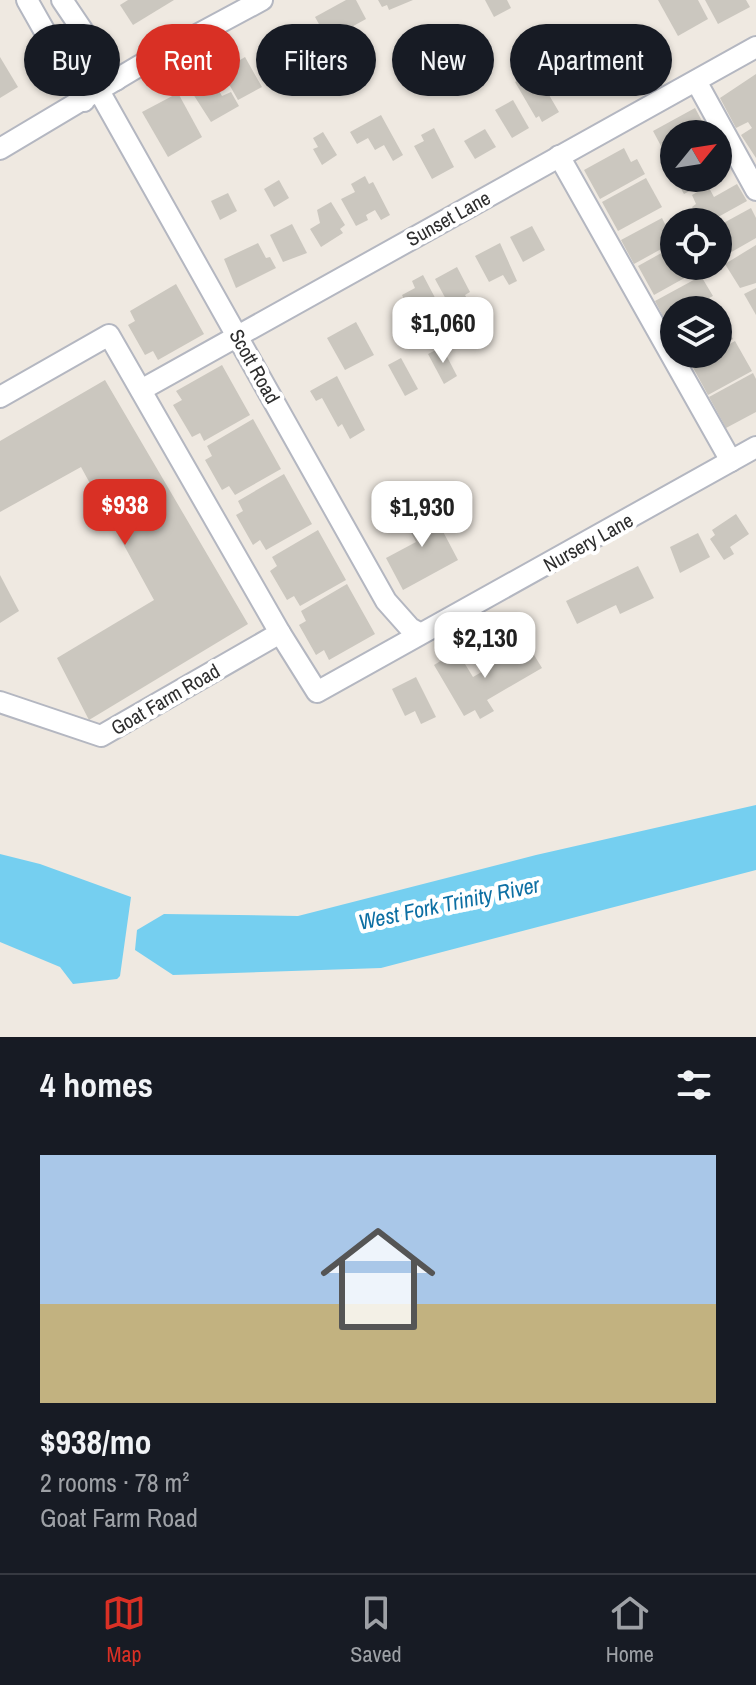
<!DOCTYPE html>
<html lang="en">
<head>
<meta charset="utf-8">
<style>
  :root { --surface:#171b24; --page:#20242c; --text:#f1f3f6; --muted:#9ea1a6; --line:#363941; --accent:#d93025 }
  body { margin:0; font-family:"Archivo Narrow",sans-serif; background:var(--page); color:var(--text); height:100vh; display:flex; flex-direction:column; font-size:30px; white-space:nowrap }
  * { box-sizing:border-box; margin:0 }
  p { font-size:26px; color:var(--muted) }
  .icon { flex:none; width:44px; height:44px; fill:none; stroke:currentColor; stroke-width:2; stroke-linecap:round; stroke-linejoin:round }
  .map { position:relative; height:1037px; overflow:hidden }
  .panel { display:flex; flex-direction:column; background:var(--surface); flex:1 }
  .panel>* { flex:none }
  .hud { position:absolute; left:24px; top:24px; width:708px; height:72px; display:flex; gap:16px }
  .needle { width:52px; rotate:60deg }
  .tools { position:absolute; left:660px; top:120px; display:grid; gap:16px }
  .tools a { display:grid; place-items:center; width:72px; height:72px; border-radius:50%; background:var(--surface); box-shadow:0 2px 6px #0004; font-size:40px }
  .price { position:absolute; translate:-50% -68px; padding:0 18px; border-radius:16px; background:#fff; color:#222; font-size:26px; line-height:52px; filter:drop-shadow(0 2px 4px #0008) }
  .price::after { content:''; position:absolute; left:50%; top:48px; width:24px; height:18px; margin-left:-12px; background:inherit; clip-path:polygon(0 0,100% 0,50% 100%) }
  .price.selected { background:var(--accent); color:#fff }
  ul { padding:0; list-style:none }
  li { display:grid; align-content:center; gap:16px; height:424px; padding:0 40px }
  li+li { border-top:2px solid var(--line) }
  li span { display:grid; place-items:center; height:248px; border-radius:0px; color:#555 }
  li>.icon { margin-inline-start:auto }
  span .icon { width:144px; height:144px; fill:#fffc; stroke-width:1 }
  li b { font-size:34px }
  h2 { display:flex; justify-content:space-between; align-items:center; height:96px; padding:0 40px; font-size:34px }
  .tag { padding:0 28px; border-radius:36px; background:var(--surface); box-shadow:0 2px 6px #0004; font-size:28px; line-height:72px }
  .tag.selected { background:var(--accent); color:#fff }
  .tab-bar { display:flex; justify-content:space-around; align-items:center; height:112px; border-top:2px solid var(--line); background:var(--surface); font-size:22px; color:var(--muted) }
  .tab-bar a { display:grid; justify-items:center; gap:4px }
  .tab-bar .selected { color:var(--accent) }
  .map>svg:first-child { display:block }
  .water { fill:#75cff0 }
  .building { fill:#cbc7bf }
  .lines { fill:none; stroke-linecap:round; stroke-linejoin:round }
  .minor-casing { stroke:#b4b7c1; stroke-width:24 }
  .minor { stroke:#fff; stroke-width:20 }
  .labels { text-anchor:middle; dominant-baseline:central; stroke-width:8; stroke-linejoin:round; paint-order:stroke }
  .street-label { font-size:20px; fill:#2e2e2e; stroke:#fff }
  .water-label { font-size:22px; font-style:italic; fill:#0d6fa3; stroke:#fff }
</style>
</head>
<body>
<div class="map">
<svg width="756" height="1037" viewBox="0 0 756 1037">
  <rect width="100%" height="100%" fill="#efe9e1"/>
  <g class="water">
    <polygon points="756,805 756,870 381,968 173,975 135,950 137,930 164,914 298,916 536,855"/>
    <polygon points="0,854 40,864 131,897 120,976 117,979 73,984 60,967 0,942"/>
  </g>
  <g class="building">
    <polygon points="128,0 174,0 133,25 120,5"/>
    <polygon points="346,0 356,0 366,19 328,40 315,17"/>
    <polygon points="378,0 413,0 389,10 387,5 382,7"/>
    <polygon points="485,0 507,0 511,8 494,17"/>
    <polygon points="658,0 698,0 708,19 678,36"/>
    <polygon points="705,0 746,0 750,7 718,24"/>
    <polygon points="307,24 315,41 310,44 313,50 279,69 265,45 272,41 270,37 280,31 282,35 298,25 300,28"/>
    <polygon points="551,36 561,53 578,43 601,83 578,96 566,75 558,80 537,44"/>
    <polygon points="238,56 240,60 245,57 262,87 238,100 222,72 227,70 224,64"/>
    <polygon points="0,57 18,87 0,98"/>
    <polygon points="535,60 547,80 542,83 559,112 542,122 539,116 536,118 515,82 524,77 519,69"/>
    <polygon points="756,74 756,158 741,135 752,128 748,122 736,128 720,98"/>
    <polygon points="214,82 222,96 231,92 239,106 211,122 193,94"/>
    <polygon points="178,93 202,137 168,157 142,112"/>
    <polygon points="513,100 529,128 512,138 495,110"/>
    <polygon points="695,108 709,134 674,134 674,159 669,161 653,131"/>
    <polygon points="381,115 403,155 393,161 384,145 375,150 368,138 357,144 350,132"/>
    <polygon points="434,128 454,167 432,179 414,146 424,141 421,135"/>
    <polygon points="485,129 496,147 475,159 464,141"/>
    <polygon points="323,132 337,155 322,165 313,149 318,147 313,138"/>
    <polygon points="624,148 631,162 637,159 645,174 600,199 584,170"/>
    <polygon points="365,176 369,184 373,182 390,215 381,220 375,210 366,215 368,220 356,226 341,199 355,192 351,184"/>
    <polygon points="646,178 662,207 618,231 602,202"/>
    <polygon points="675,178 714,178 684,194"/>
    <polygon points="279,180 289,198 274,207 264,189"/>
    <polygon points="737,184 747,201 709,222 700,222 692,207 696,204 692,195 708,186 714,197"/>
    <polygon points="228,193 237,211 220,220 211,201"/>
    <polygon points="331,202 345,225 340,229 343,233 321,247 310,229 320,223 317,210"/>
    <polygon points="751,208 756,218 756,238 721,258 718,226"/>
    <polygon points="662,218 667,228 672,225 674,228 674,242 634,264 621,240"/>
    <polygon points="292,224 307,253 283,262 270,235"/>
    <polygon points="532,226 545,250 523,262 510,237"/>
    <polygon points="258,243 266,258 270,257 276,268 236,288 224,259"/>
    <polygon points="500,243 517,281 509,285 503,275 489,282 475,256"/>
    <polygon points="756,245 756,283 740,288 725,264"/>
    <polygon points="674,246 674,266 695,266 697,271 654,295 638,266"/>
    <polygon points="457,267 470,292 465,295 471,306 462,311 456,299 448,303 435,279"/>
    <polygon points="423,275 451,328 438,335 426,314 415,320 402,295 415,288 412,281"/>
    <polygon points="701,276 713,296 707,299 713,310 674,310 674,315 665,320 655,301"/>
    <polygon points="176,284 204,334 158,360 153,351 145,355 128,325 135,321 130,311"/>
    <polygon points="756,288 756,315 744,294"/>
    <polygon points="718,312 733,339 718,348"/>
    <polygon points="356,322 374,355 345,370 327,338"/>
    <polygon points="735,341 752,371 708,395 691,364 710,354 718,354 718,350"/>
    <polygon points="442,347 457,376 444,384 428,354"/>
    <polygon points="401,358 418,389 405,396 388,365"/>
    <polygon points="222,365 250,415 204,441 200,433 192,437 173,405 182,400 176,391"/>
    <polygon points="753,373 756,379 756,412 726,428 709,397"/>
    <polygon points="337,376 365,430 350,439 342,424 338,427 322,398 316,401 310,391"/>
    <polygon points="105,380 248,624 89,720 57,658 154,600 81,467 0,512 0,441"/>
    <polygon points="253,419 281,469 235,495 229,486 222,490 205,460 212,456 207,446"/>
    <polygon points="284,474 312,524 266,550 260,540 253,545 236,515 243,511 238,501"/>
    <polygon points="428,503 458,560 403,590 386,558 416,542 402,516"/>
    <polygon points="736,514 749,534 730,547 734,554 724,560 710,539 715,535 712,530"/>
    <polygon points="318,530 346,580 300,606 294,596 287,600 270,571 277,566 272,557"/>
    <polygon points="698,533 710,557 680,573 670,547"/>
    <polygon points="638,566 654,598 620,614 616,605 577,624 566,601"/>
    <polygon points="0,575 19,611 0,623"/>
    <polygon points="347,584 375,634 329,660 324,650 316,655 299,625 306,621 301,611"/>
    <polygon points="528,645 542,668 487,700 494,711 480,719 475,710 464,716 434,665 457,651 473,677"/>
    <polygon points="416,677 436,717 421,724 415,711 405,716 392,689"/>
  </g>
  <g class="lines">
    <defs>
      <g id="minor">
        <polyline points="27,0 84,101"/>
        <polyline points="62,0 116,80"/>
        <polyline points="696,81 756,190"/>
        <polyline points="99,91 386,601 410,628 419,633"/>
        <polyline points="0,149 139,66 262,0"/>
        <polyline points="559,156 731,461"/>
        <polyline points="141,390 756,47"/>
        <polyline points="0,397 109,335 280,633 101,736 0,702"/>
        <polyline points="280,633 317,692 756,447"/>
      </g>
    </defs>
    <use href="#minor" class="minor-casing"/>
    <use href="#minor" class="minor"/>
  </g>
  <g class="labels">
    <g class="street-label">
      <text transform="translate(448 218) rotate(-29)">Sunset Lane</text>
      <text transform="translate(255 366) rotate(61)">Scott Road</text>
      <text transform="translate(588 542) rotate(-29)">Nursery Lane</text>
      <text transform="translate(165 699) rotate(-30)">Goat Farm Road</text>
    </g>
    <g class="water-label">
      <text transform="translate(449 903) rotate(-12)">West Fork Trinity River</text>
    </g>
  </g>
</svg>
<div class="tools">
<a><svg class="needle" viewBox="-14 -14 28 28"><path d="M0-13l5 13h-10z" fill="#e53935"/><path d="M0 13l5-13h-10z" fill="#9ea1a6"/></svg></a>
<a><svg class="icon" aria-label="locate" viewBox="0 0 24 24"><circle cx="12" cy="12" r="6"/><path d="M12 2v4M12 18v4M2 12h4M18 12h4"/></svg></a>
<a><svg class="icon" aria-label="layers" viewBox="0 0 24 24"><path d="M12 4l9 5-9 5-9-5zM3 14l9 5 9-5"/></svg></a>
</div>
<b class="price" style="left:443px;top:365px">$1,060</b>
<b class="price selected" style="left:125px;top:547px">$938</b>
<b class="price" style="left:422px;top:549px">$1,930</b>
<b class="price" style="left:485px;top:680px">$2,130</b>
<div class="hud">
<a class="tag">Buy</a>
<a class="tag selected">Rent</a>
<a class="tag">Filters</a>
<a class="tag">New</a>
<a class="tag">Apartment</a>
</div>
</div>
<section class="panel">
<h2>4 homes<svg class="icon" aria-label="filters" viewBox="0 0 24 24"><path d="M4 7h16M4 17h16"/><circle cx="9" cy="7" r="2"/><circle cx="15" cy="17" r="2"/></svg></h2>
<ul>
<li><span style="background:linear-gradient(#a9c7e8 60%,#c2b280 0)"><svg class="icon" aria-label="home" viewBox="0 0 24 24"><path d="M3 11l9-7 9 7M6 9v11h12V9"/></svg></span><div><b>$938/mo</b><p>2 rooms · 78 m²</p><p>Goat Farm Road</p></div></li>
</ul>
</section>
<nav class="tab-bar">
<a class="selected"><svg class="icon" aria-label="map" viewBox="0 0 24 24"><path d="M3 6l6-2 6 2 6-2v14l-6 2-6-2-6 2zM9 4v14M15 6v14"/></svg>Map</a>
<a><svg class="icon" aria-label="saved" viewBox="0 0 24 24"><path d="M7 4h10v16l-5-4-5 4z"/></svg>Saved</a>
<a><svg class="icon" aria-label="home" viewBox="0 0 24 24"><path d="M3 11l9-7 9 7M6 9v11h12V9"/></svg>Home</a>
</nav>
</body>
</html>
